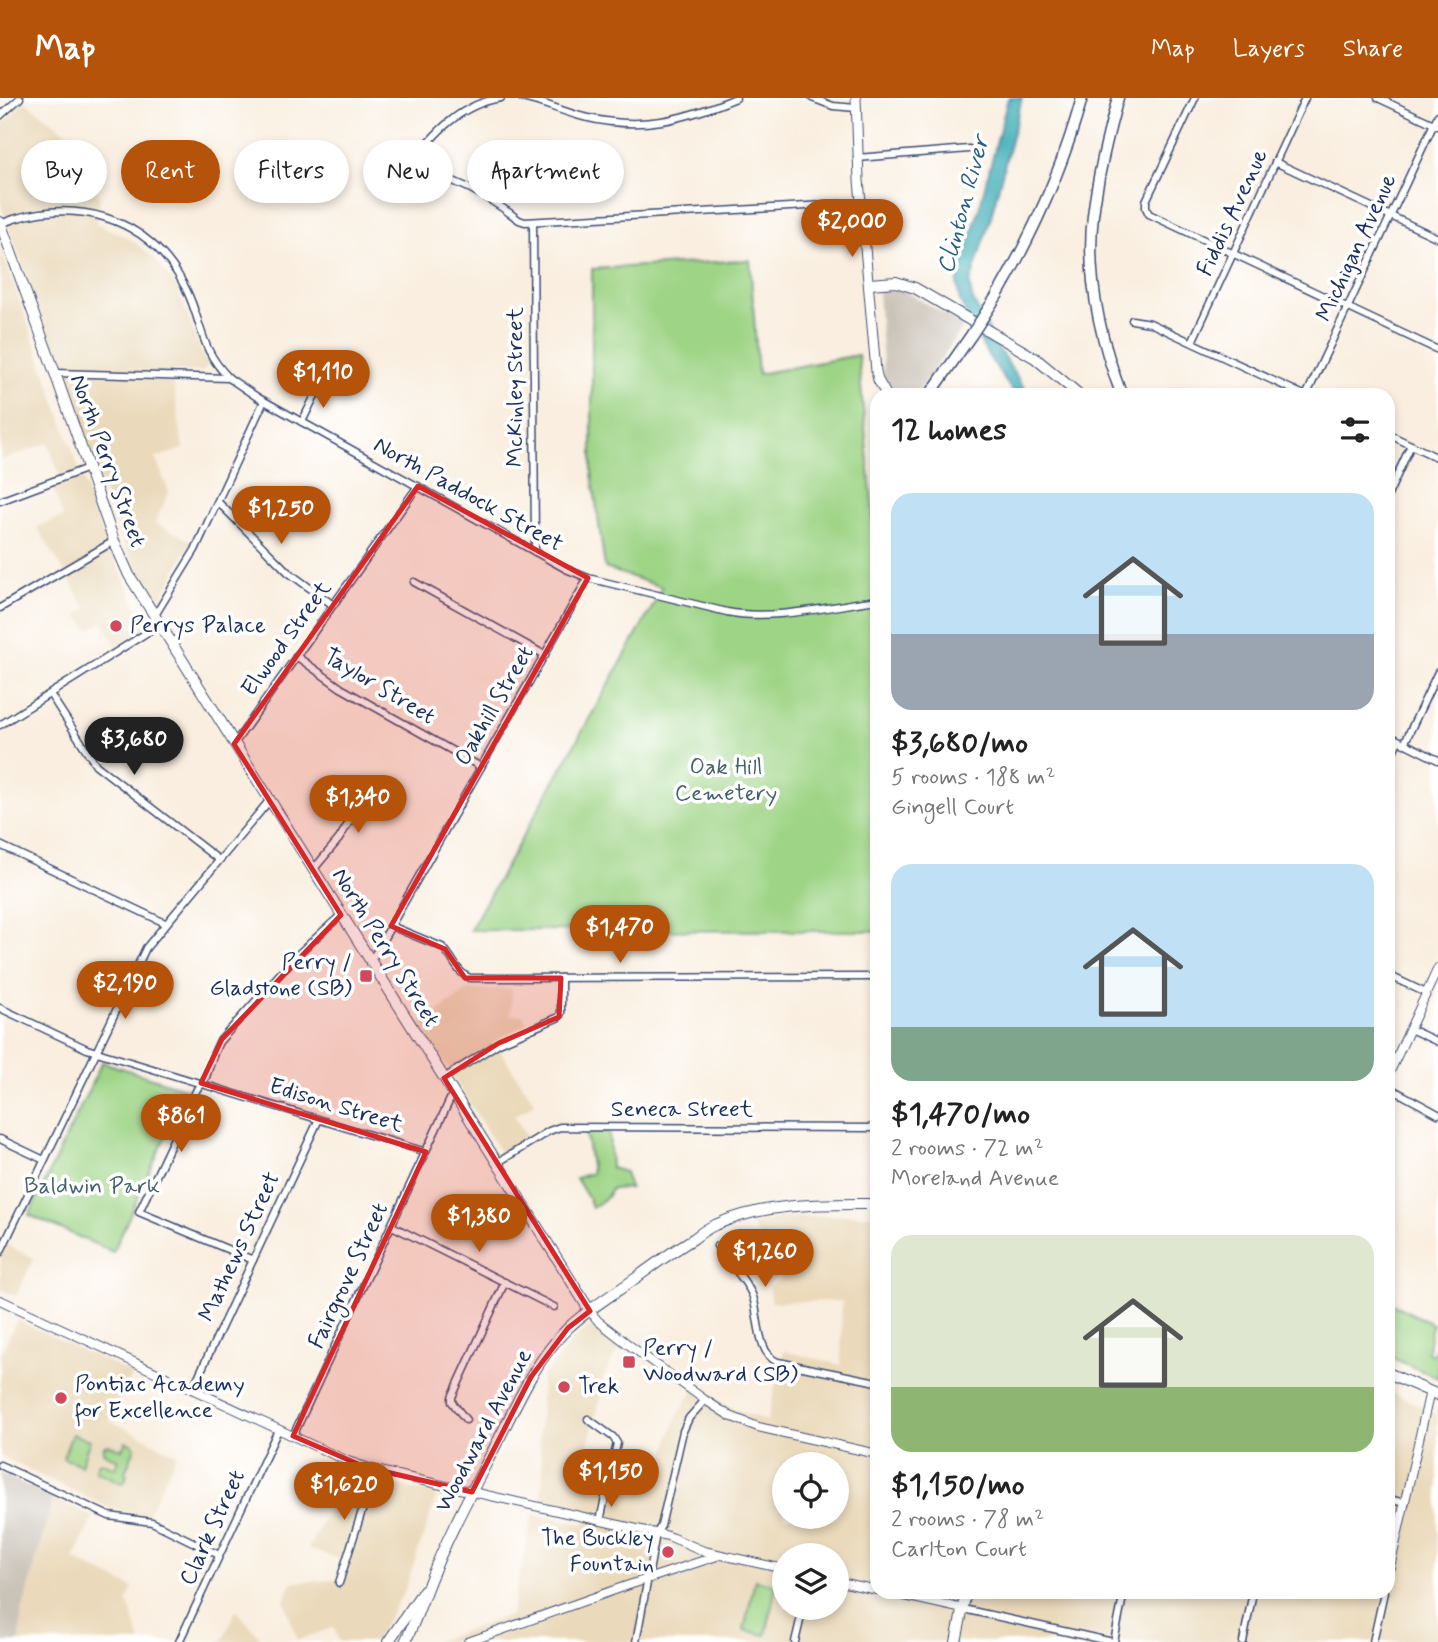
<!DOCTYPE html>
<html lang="en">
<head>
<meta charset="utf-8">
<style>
  :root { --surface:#fff; --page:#f2f2f2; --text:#222; --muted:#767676; --accent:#b45309 }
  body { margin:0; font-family:Mynerve,sans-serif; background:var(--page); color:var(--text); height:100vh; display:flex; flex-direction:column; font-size:26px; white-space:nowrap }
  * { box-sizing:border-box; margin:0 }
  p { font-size:23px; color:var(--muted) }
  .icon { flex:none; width:38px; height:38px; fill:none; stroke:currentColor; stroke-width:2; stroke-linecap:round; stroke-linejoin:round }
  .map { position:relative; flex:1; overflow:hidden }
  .drawer { position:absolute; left:870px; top:290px; width:525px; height:1211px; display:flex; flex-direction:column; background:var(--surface); border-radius:21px; box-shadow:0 4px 10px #0003 }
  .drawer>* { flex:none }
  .guide { position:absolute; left:21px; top:42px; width:665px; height:63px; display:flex; gap:14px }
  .controls { position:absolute; left:772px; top:1354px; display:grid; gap:14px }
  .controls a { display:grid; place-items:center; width:77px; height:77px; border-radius:50%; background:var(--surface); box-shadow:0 4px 10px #0003; font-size:35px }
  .price { position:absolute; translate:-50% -60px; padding:0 16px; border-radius:24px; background:var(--accent); color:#fff; font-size:23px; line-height:46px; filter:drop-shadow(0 2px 4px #0008) }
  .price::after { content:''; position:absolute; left:50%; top:42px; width:21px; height:16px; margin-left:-10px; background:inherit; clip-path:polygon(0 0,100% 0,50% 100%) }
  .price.current { background:#222; color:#fff }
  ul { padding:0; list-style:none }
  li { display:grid; align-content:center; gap:14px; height:371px; padding:0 21px }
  li span { display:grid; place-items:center; height:217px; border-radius:21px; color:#555 }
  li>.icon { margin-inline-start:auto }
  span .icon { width:126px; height:126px; fill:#fffc; stroke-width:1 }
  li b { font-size:30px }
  h2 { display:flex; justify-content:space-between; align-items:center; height:84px; padding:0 21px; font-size:30px }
  .pill { padding:0 24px; border-radius:32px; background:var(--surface); box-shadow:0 4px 10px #0003; font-size:24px; line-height:63px }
  .pill.current { background:var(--accent); color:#fff }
  header { display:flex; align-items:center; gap:42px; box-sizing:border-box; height:98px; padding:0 35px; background:var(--accent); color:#fff }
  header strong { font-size:33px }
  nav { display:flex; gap:38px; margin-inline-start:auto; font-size:24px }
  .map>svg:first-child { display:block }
  .built { fill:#ead9ba; fill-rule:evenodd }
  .industrial { fill:#cac3b8 }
  .green { fill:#9ed485; stroke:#5c8272; stroke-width:2 }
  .water { fill:#3aabb5; stroke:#2a6d8a; stroke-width:2 }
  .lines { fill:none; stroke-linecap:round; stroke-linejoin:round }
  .minor-casing { stroke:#3c4c71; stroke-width:9 }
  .tertiary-casing { stroke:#3c4c71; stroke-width:10 }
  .secondary-casing { stroke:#3c4c71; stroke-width:11 }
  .primary-casing { stroke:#3c4c71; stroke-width:12 }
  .trunk-casing { stroke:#3c4c71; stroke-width:12 }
  .motorway-casing { stroke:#3c4c71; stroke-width:13 }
  .minor { stroke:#fff; stroke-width:6 }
  .tertiary { stroke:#fff; stroke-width:8 }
  .secondary { stroke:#fff; stroke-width:9 }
  .primary { stroke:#fff; stroke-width:10 }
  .trunk { stroke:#fff; stroke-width:10 }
  .motorway { stroke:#fff; stroke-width:10 }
  .motorway-bridge-casing { stroke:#3c4c71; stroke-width:13; stroke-linecap:butt }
  .motorway-bridge { stroke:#fff; stroke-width:10 }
  .marked { fill:#d62828; fill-opacity:0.2; stroke:#d62828; stroke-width:5; stroke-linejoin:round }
  .poi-dot { fill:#d1495b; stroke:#fff; stroke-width:2.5 }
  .labels { text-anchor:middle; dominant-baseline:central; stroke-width:7; stroke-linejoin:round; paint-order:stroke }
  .street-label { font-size:23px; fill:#1b2f5e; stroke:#fff }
  .poi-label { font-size:23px; fill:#1b2f5e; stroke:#fff; text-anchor:start }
  .park-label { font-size:23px; fill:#42616a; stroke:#fff }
  .water-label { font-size:24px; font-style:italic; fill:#276181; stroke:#fff }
</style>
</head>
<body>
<header>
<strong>Map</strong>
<nav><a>Map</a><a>Layers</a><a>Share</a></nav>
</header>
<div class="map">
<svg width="1438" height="1544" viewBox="0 0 1438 1544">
  <rect width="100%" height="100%" fill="#fff"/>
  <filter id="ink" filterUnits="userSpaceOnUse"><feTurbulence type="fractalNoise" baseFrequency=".0143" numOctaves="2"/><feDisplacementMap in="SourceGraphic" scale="14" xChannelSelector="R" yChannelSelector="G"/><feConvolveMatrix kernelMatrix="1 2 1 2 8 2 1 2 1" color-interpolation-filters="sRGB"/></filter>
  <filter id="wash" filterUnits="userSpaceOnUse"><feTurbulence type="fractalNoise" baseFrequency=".00686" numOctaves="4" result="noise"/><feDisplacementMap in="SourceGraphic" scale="28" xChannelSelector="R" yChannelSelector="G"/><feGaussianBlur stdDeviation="1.57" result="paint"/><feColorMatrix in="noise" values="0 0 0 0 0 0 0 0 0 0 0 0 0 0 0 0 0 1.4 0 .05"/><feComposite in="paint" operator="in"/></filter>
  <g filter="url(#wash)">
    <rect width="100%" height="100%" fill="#f9eedf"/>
    <g class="built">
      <polygon points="24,3 76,41 100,101 96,125 130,141 154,160 176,187 199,249 208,267 202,274 173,273 173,284 183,351 155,360 169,394 155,425 191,443 157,508 152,506 118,431 0,105 0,27 5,24"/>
      <polygon points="0,147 100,430 147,530 117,548 102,524 89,532 78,517 86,510 37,429 63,419 52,388 62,384 48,345 0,363"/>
      <polygon points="512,891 511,917 523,917 526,925 494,944 535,1005 514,1018 528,1041 501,1056 420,926 468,892"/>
      <path d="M846 1117H877V1494H1388V1293L1438 1316V1544H433L511 1517 533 1416 585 1427 586 1412 541 1402 543 1373 539 1343 542 1278 569 1246 589 1228 619 1250 596 1294 601 1298 580 1376 606 1382 610 1363 661 1374 670 1337 678 1316 697 1287 728 1309 767 1323 784 1253 841 1267 842 1203 771 1204 769 1189 782 1179 751 1127 778 1120ZM784 1367H836V1419H784ZM784 1458H836V1510H784Z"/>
      <polygon points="0,1144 34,1160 16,1198 0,1191"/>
      <polygon points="17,1222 133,1276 110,1323 149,1341 149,1343 177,1356 147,1418 112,1411 0,1358 0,1257"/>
      <polygon points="347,1374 437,1397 405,1492 376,1541 373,1544 339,1544 334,1529 298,1542 284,1502 292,1484 337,1482 343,1462 308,1451"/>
      <polygon points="53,1400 93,1419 74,1461 133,1490 127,1502 141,1544 20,1544 21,1517"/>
      <polygon points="236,1512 264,1544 217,1544 223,1542"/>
    </g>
    <g class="industrial">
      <polygon points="903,192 964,228 916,297 899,297 884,281 878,193"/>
      <polygon points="0,1375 53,1400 21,1517 20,1544 0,1544"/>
    </g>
    <g class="green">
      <polygon points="750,162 758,276 858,257 877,458 877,833 470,832 653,508 662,489 605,470 592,375 592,171"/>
      <polygon points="102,964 187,991 113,1154 29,1117"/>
      <polygon points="586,1034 609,1034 611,1070 625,1074 630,1090 611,1091 607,1099 592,1110 588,1100 576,1080 592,1075"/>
      <path d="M1388 1204 1433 1226C1428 1237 1431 1243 1427 1254L1433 1257 1438 1247V1280L1388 1258Z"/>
      <polygon points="72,1336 90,1342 81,1367 63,1360"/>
      <polygon points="126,1344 132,1346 135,1350 125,1374 127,1377 124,1384 122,1385 96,1373 97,1366 101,1364 115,1370 118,1362 103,1354 104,1348 109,1347 122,1351"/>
      <polygon points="755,1482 776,1487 766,1537 744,1532"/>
    </g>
    <polygon class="water" points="1008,0 1022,0 991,119 970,186 972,200 998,250 1029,297 1015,297 987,256 960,204 957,186 978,115"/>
  </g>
  <g filter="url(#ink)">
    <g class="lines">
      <defs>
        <g id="minor">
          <path d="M522 0C543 4 563 14 584 19 641 33 683 22 736 0"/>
          <polyline points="812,0 833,8 856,10"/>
          <polyline points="1195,0 1146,103 1146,110 1149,116 1438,252"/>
          <polyline points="1378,0 1438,28"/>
          <polyline points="0,18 20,0"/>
          <polyline points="857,60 969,51"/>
          <polyline points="1275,64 1438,140"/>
          <path d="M376 66C432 70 474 87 519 122L525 124 861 105"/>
          <path d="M408 69C433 37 459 6 501 0"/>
          <polyline points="533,124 535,454"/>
          <path d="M0 126C71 97 149 117 185 189 203 224 198 249 229 280"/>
          <polyline points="1132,222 1150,225 1306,298 1438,17"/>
          <polyline points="1192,244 1305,0"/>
          <path d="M55 275 229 280 257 299 566 471 588 480 727 514C772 523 831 508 877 502"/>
          <polyline points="302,324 320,287"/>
          <polyline points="1388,336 1438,360"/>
          <polyline points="1388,397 1411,347"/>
          <polyline points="0,403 88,370"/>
          <polyline points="218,404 288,474 333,507"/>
          <polyline points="414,484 545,557"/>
          <polyline points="0,510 114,443"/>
          <polyline points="154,519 195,452 264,303"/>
          <polyline points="296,558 341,590 481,669"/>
          <polyline points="50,596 96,667 219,762"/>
          <polyline points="0,627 159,527"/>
          <polyline points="1388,637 1438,662"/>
          <polyline points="234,646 418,388"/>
          <polyline points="1404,646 1438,574"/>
          <polyline points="1388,665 1398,643"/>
          <polyline points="0,747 165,825"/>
          <polyline points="313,772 339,741 374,682"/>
          <path d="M391 828 442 849C453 858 456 875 470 880L877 879"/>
          <polyline points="371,863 588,480"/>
          <polyline points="1388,877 1426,895"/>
          <polyline points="0,910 87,951 426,1054"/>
          <polyline points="1410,931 1438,944"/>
          <polyline points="444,980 499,945 559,919 561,915 561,880"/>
          <polyline points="1388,989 1438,1016"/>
          <polyline points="0,1041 44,1062"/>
          <polyline points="497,1065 549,1033 560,1029 877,1030"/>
          <polyline points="392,1128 554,1209"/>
          <path d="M717 1148C726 1160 749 1186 753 1199 759 1217 757 1257 778 1264L877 1284"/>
          <polyline points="0,1155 146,850 269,703"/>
          <polyline points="253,1162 139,1114 197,991 206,979 214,955 219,944 296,858 341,817"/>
          <polyline points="192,1292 319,1021"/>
          <polyline points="588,1321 613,1339 617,1345 600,1423"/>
          <polyline points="466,1322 452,1304 452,1299 505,1184"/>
          <polyline points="293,1338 453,995"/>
          <polyline points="0,1367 109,1418 152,1424 219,1457"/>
          <polyline points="1388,1401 1405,1405"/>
          <polyline points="339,1485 375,1372"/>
          <polyline points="963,1511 1113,1544"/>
          <polyline points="179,1544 278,1332"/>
          <polyline points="636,1544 656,1436 661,1428 683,1333 689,1320 705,1302"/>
          <polyline points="795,1544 803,1510"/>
          <polyline points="1114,1544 1124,1494"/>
          <polyline points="1243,1544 1253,1494"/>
          <polyline points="1373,1544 1384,1494"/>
        </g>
        <g id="tertiary">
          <polyline points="1388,978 1438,870"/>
          <polyline points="0,1202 323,1352 348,1363 375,1372 668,1438 704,1453 784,1471"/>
          <polyline points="590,1213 598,1223 629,1247 705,1302 730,1318 758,1329 877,1356"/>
          <polyline points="1388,1469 1390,1469 1430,1293"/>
          <polyline points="836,1483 877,1492"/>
          <polyline points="873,1491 877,1473"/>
          <polyline points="887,1494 963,1511"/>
          <polyline points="468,1544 626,1488 717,1458"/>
        </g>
        <polyline id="secondary" points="856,0 859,82 876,273 878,282 887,298"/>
        <g id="primary">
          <polyline points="0,124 55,275 114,443 129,477 590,1213"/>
          <polyline points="1388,1275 1438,1297"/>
          <polyline points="388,1544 424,1492"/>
        </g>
        <g id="trunk">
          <polyline points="869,186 896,184 915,190 1035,260 1081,298"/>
          <path d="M405 1544C415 1525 421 1505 429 1485 449 1434 476 1386 501 1337 519 1300 538 1259 568 1230 588 1211 614 1196 636 1180 655 1166 673 1153 693 1141 700 1136 707 1130 715 1127 767 1104 822 1106 877 1106"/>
          <polyline points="956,1544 966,1494"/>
        </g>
        <g id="motorway">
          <path d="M1118 0C1107 39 1098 77 1093 117 1086 177 1100 241 1122 298"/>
          <path d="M998 196C1034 134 1063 69 1082 0"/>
          <polyline points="929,298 972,236"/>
        </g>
      </defs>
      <use href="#minor" class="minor-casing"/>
      <use href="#tertiary" class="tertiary-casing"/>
      <use href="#secondary" class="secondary-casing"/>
      <use href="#primary" class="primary-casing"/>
      <use href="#trunk" class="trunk-casing"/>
      <use href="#motorway" class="motorway-casing"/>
      <use href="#minor" class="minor"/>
      <use href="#tertiary" class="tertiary"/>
      <use href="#secondary" class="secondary"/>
      <use href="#primary" class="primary"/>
      <use href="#trunk" class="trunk"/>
      <use href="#motorway" class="motorway"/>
      <defs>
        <polyline id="motorway-bridge" points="972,236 998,196"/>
      </defs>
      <use href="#motorway-bridge" class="motorway-bridge-casing"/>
      <use href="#motorway-bridge" class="motorway-bridge"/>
    </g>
  </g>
  <path class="marked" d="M418 388 588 480 391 828 445 851 465 880H561L559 919 499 945 444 980 590 1213 568 1230 531 1279 472 1394 365 1369 293 1338 426 1054 201 985 222 941 341 817 234 646Z"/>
  <g class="poi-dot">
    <circle cx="116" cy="528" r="7"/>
    <rect x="359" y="871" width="14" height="14" rx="3.5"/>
    <rect x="622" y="1257" width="14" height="14" rx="3.5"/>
    <circle cx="564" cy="1289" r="7"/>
    <circle cx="61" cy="1300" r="7"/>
    <circle cx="668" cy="1454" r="7"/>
  </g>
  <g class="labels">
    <g class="street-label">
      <text transform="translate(1233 115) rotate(-65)">Fiddis Avenue</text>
      <text transform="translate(1357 150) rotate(-65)">Michigan Avenue</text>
      <text transform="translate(516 289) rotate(-90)">McKinley Street</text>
      <text transform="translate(107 363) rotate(70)">North Perry Street</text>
      <text transform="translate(468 397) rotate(29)">North Paddock Street</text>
      <text transform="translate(287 541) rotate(-54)">Elwood Street</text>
      <text transform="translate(379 589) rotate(31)">Taylor Street</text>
      <text transform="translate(495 608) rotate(-60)">Oakhill Street</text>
      <text transform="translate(385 850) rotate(58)">North Perry Street</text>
      <text transform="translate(336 1008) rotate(17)">Edison Street</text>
      <text x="682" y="1012">Seneca Street</text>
      <text transform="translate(240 1149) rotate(-65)">Mathews Street</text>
      <text transform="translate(349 1178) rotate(-65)">Fairgrove Street</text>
      <text transform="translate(484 1333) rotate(-62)">Woodward Avenue</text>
      <text transform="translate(213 1430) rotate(-65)">Clark Street</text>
    </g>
    <g class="poi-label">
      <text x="130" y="528">Perrys Palace</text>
      <text x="352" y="865" text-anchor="end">Perry /<tspan x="352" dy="26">Gladstone (SB)</tspan></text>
      <text x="643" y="1251">Perry /<tspan x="643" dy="26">Woodward (SB)</tspan></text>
      <text x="75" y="1287">Pontiac Academy<tspan x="75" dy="26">for Excellence</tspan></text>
      <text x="578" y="1289">Trek</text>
      <text x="654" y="1441" text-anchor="end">The Buckley<tspan x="654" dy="26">Fountain</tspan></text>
    </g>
    <g class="park-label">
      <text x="726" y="670">Oak Hill<tspan x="726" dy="26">Cemetery</tspan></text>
      <text x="92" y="1089">Baldwin Park</text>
    </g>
    <g class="water-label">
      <text transform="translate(964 107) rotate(-75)">Clinton River</text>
    </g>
  </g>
</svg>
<div class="controls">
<a><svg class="icon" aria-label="locate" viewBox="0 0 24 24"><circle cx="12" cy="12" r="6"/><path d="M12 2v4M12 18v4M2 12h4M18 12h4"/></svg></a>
<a><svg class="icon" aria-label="layers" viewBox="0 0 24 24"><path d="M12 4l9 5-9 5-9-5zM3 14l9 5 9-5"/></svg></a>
</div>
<b class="price" style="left:852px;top:161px">$2,000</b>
<b class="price" style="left:323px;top:312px">$1,110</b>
<b class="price" style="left:281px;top:448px">$1,250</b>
<b class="price current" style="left:134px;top:679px">$3,680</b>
<b class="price" style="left:358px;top:737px">$1,340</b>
<b class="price" style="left:620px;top:867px">$1,470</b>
<b class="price" style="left:125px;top:923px">$2,190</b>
<b class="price" style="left:181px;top:1056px">$861</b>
<b class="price" style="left:479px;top:1156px">$1,380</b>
<b class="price" style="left:765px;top:1191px">$1,260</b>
<b class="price" style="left:611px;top:1411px">$1,150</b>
<b class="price" style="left:344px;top:1424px">$1,620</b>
<div class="guide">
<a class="pill">Buy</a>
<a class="pill current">Rent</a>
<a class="pill">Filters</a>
<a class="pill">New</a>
<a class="pill">Apartment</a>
</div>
<section class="drawer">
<h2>12 homes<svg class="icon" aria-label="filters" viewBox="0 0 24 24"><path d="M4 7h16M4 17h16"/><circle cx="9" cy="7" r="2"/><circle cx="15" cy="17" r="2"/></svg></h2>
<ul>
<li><span style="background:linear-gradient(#bfe0f5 65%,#9aa5b1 0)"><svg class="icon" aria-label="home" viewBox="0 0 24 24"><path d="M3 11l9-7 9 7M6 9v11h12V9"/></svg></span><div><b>$3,680/mo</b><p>5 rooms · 188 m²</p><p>Gingell Court</p></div></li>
<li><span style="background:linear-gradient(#bfe0f5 75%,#7fa58c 0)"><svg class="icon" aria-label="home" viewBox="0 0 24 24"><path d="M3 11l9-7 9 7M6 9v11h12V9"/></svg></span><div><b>$1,470/mo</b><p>2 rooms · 72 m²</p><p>Moreland Avenue</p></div></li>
<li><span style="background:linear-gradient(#dfe7d0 70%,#8fb573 0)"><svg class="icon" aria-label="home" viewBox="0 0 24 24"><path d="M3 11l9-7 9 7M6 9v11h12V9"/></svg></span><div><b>$1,150/mo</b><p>2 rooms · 78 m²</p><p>Carlton Court</p></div></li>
</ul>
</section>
</div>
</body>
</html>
